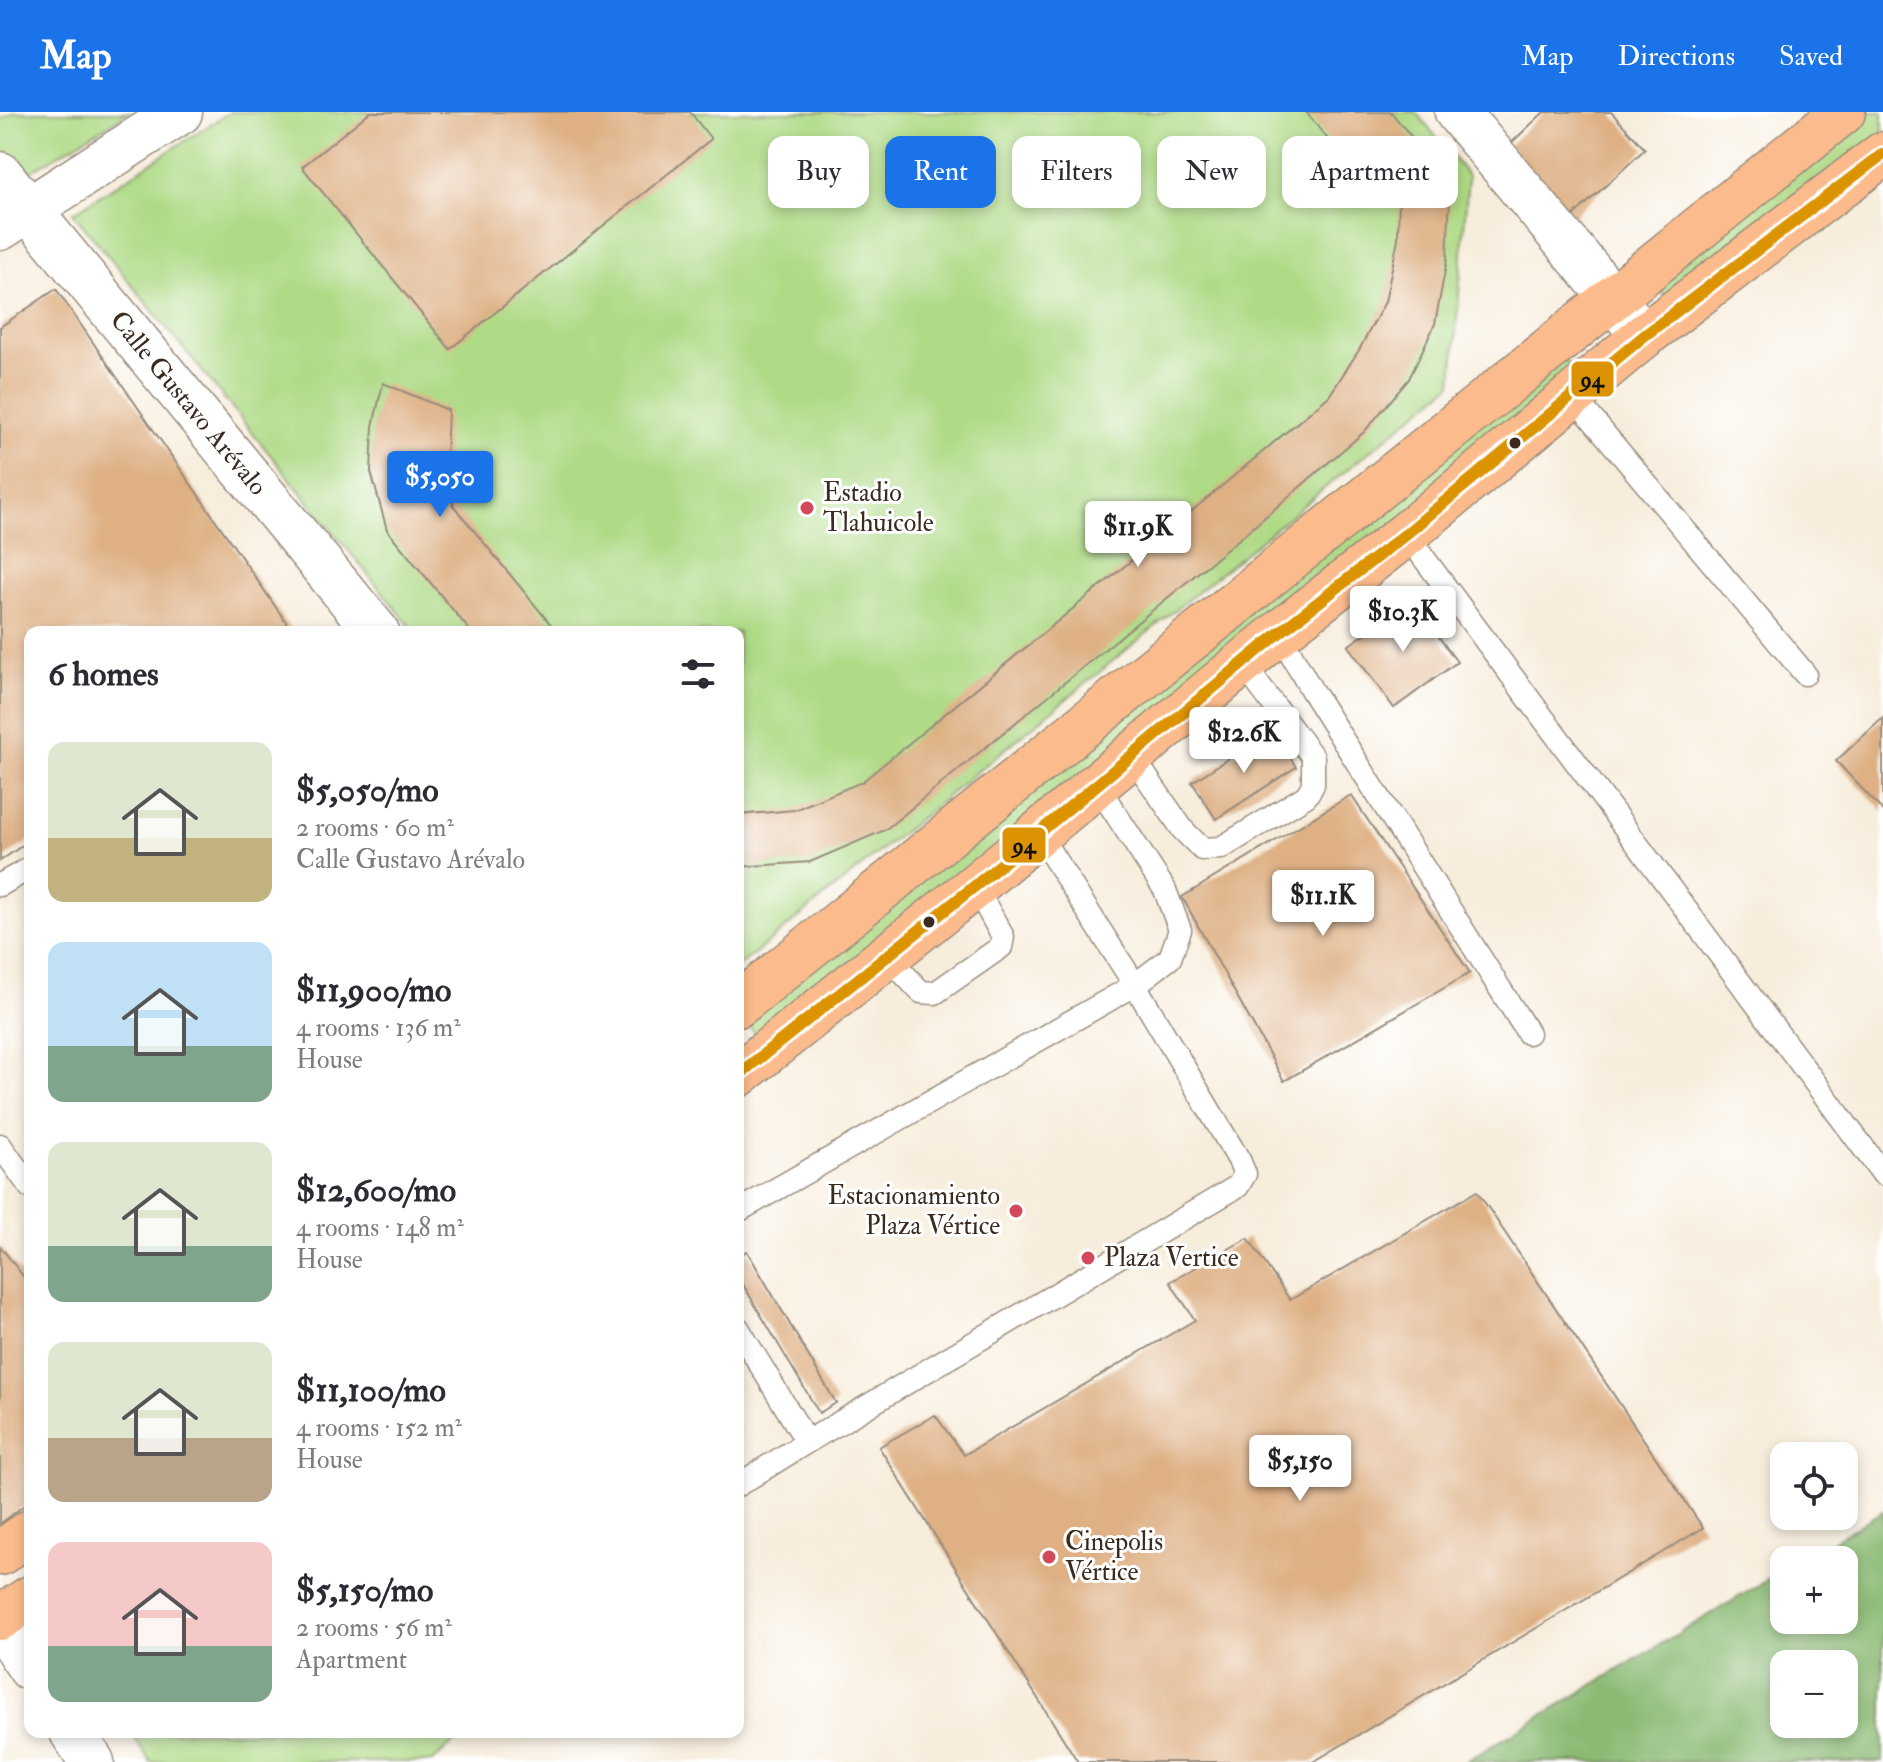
<!DOCTYPE html>
<html lang="en">
<head>
<meta charset="utf-8">
<style>
  :root { --surface:#fff; --page:#f2f2f3; --text:#2b2b33; --muted:#7c7c81; --accent:#1a73e8 }
  body { margin:0; font-family:"IM FELL Double Pica",serif; background:var(--page); color:var(--text); height:100vh; display:flex; flex-direction:column; font-size:30px; white-space:nowrap }
  * { box-sizing:border-box; margin:0 }
  p { font-size:26px; color:var(--muted) }
  .icon { flex:none; width:44px; height:44px; fill:none; stroke:currentColor; stroke-width:2; stroke-linecap:round; stroke-linejoin:round }
  .map { position:relative; flex:1; overflow:hidden }
  .panel { position:absolute; left:24px; top:514px; width:720px; height:1112px; display:flex; flex-direction:column; background:var(--surface); border-radius:16px; box-shadow:0 4px 12px #0003 }
  .panel>* { flex:none }
  .guide { position:absolute; left:768px; top:24px; width:760px; height:72px; display:flex; gap:16px }
  .buttons { position:absolute; left:1770px; top:1330px; display:grid; gap:16px }
  .buttons a { display:grid; place-items:center; width:88px; height:88px; border-radius:16px; background:var(--surface); box-shadow:0 4px 12px #0003; font-size:40px }
  .price { position:absolute; translate:-50% -68px; padding:0 18px; border-radius:8px; background:#fff; color:#222; font-size:26px; line-height:52px; filter:drop-shadow(0 2px 4px #0008) }
  .price::after { content:''; position:absolute; left:50%; top:48px; width:24px; height:18px; margin-left:-12px; background:inherit; clip-path:polygon(0 0,100% 0,50% 100%) }
  .price.current { background:var(--accent); color:#fff }
  ul { padding:0; list-style:none }
  li { display:flex; align-items:center; gap:24px; height:200px; padding:0 24px }
  li span { display:grid; place-items:center; flex:none; width:224px; height:160px; border-radius:16px; color:#555 }
  li>.icon { margin-inline-start:auto }
  span .icon { width:96px; height:96px; fill:#fffc; stroke-width:1 }
  li b { font-size:34px }
  h2 { display:flex; justify-content:space-between; align-items:center; height:96px; padding:0 24px; font-size:34px }
  .pill { padding:0 28px; border-radius:16px; background:var(--surface); box-shadow:0 4px 12px #0003; font-size:28px; line-height:72px }
  .pill.current { background:var(--accent); color:#fff }
  header { display:flex; align-items:center; gap:48px; box-sizing:border-box; height:112px; padding:0 40px; background:var(--accent); color:#fff }
  header strong { font-size:38px }
  nav { display:flex; gap:44px; margin-inline-start:auto; font-size:28px }
  .map>svg:first-child { display:block }
  .green { fill:#afda86; stroke:#758252; stroke-width:2 }
  .forest { fill:#8bba73; stroke:#637248; stroke-width:2; fill-rule:evenodd }
  .building { fill:#deb084 }
  .lines { fill:none; stroke-linecap:round; stroke-linejoin:round }
  .service-casing { stroke:#998c7d; stroke-width:25 }
  .minor-casing { stroke:#998c7d; stroke-width:47 }
  .tertiary-casing { stroke:#998c7d; stroke-width:47 }
  .primary-casing { stroke:#998c7d; stroke-width:47 }
  .service { stroke:#fff; stroke-width:22 }
  .minor { stroke:#fff; stroke-width:44 }
  .tertiary { stroke:#fff; stroke-width:44 }
  .primary { stroke:#fbbb8c; stroke-width:44 }
  .bus-1-casing { stroke:#fff; stroke-width:18 }
  .bus-1 { stroke:#db9304; stroke-width:12 }
  .bus-dot { fill:#3b2a1e; stroke:#fff; stroke-width:3 }
  .poi-dot { fill:#d1495b; stroke:#fff; stroke-width:3 }
  .labels { text-anchor:middle; dominant-baseline:central; stroke-width:6; stroke-linejoin:round; paint-order:stroke }
  .street-label { font-size:26px; fill:#3b2a1e; stroke:#fff }
  .poi-label { font-size:26px; fill:#3b2a1e; stroke:#fff; text-anchor:start }
  .line-badge { stroke:#fff; stroke-width:3 }
  .pale-badge-label { font-size:22px; text-anchor:middle; font-weight:bold; fill:#111 }
</style>
</head>
<body>
<header>
<strong>Map</strong>
<nav><a>Map</a><a>Directions</a><a>Saved</a></nav>
</header>
<div class="map">
<svg width="1883" height="1650" viewBox="0 0 1883 1650">
  <rect width="100%" height="100%" fill="#fff"/>
  <filter id="ink" filterUnits="userSpaceOnUse"><feTurbulence type="fractalNoise" baseFrequency=".0125" numOctaves="2"/><feDisplacementMap in="SourceGraphic" scale="16" xChannelSelector="R" yChannelSelector="G"/><feConvolveMatrix kernelMatrix="1 2 1 2 8 2 1 2 1" color-interpolation-filters="sRGB"/></filter>
  <filter id="wash" filterUnits="userSpaceOnUse"><feTurbulence type="fractalNoise" baseFrequency=".006" numOctaves="4" result="noise"/><feDisplacementMap in="SourceGraphic" scale="32" xChannelSelector="R" yChannelSelector="G"/><feGaussianBlur stdDeviation="1.8" result="paint"/><feColorMatrix in="noise" values="0 0 0 0 0 0 0 0 0 0 0 0 0 0 0 0 0 1.4 0 .05"/><feComposite in="paint" operator="in"/></filter>
  <g filter="url(#wash)">
    <rect width="100%" height="100%" fill="#f7eddc"/>
    <g class="green">
      <polygon points="14,0 129,0 0,78 0,8"/>
      <polygon points="230,0 1416,0 1468,64 1452,272 738,855 738,520 415,520 73,101"/>
      <polygon points="1855,0 1883,0 1883,25 1673,193 1651,170"/>
      <polygon points="1558,242 1579,262 760,927 738,902"/>
      <polygon points="130,1620 457,1620 460,1625 432,1650 151,1650"/>
    </g>
    <path class="forest" d="M1883 1399V1650H1465L1784 1458V1508H1844V1448H1801ZM1784 1552H1844V1612H1784Z"/>
    <g id="blocks">
      <g class="building">
        <polygon points="370,0 690,0 711,27 450,237 302,55"/>
        <polygon points="1306,0 1391,0 1415,29 1363,71"/>
        <polygon points="1544,0 1611,0 1645,37 1573,104 1508,34"/>
        <polygon points="1399,80 1450,83 1447,148 1435,212 1409,267 1364,320 1244,423 885,718 810,750 738,755 738,703 794,698 862,670 1210,384 1329,284 1359,238 1385,190 1398,127"/>
        <polygon points="56,177 293,520 30,520 30,728 0,749 0,215"/>
        <polygon points="383,271 448,298 446,344 453,393 557,520 471,520 387,418 371,360 373,314"/>
        <polygon points="1412,488 1457,550 1394,596 1348,534"/>
        <polygon points="1883,606 1883,699 1836,649"/>
        <polygon points="1273,618 1296,655 1216,707 1192,670"/>
        <polygon points="1351,683 1470,861 1284,969 1182,785"/>
        <polygon points="1477,1079 1703,1416 1313,1650 1078,1650 879,1335 935,1303 964,1343 1195,1208 1170,1170 1248,1126 1290,1188"/>
        <polygon points="0,1134 30,1173 30,1389 0,1412"/>
        <polygon points="747,1139 836,1291 819,1301 738,1164 738,1144"/>
      </g>
    </g>
  </g>
  <g filter="url(#ink)">
    <use href="#blocks" fill-opacity="0" stroke="#998c7d" stroke-width="2"/>
    <g class="lines">
      <defs>
        <g id="service">
          <polyline points="1572,283 1805,562"/>
          <polyline points="1406,422 1883,1062"/>
          <polyline points="1279,521 1312,579 1528,921"/>
          <polyline points="1132,644 1183,718 1202,737 1221,736 1306,684 1313,673 1313,645 1242,551"/>
          <polyline points="0,773 30,756"/>
          <polyline points="886,843 921,880 935,881 1001,835 1003,825 975,774"/>
          <polyline points="0,1033 30,1075"/>
          <polyline points="738,1099 1135,873 1170,846 1180,818 1165,778 1097,673"/>
          <polyline points="738,1216 807,1330 1238,1074 1245,1062 1239,1048 1135,873 1038,721"/>
          <polyline points="738,1373 807,1330"/>
        </g>
        <g id="minor">
          <polyline points="1457,0 1644,224"/>
          <path id="s1" d="M28 97 377 520"/>
          <polyline points="0,1511 30,1556"/>
          <polyline points="72,1620 92,1650"/>
        </g>
        <g id="tertiary">
          <polyline points="0,62 28,97"/>
          <polyline points="0,116 180,0"/>
        </g>
        <g id="primary">
          <polyline points="738,893 1843,0"/>
          <polyline points="738,963 975,774 1279,521 1406,422 1644,224 1883,42"/>
          <polyline points="0,1441 30,1420"/>
          <polyline points="0,1506 30,1486"/>
        </g>
      </defs>
      <use href="#service" class="service-casing"/>
      <use href="#minor" class="minor-casing"/>
      <use href="#tertiary" class="tertiary-casing"/>
      <use href="#primary" class="primary-casing"/>
      <use href="#service" class="service"/>
      <use href="#minor" class="minor"/>
      <use href="#tertiary" class="tertiary"/>
      <use href="#primary" class="primary"/>
      <defs>
        <polyline id="bus-1" points="738,963 975,774 1279,521 1406,422 1644,224 1883,42"/>
      </defs>
      <use href="#bus-1" class="bus-1-casing"/>
      <use href="#bus-1" class="bus-1"/>
    </g>
  </g>
  <g class="bus-dot">
    <circle cx="1515" cy="331" r="7"/>
    <circle cx="929" cy="810" r="7"/>
  </g>
  <g class="poi-dot">
    <circle cx="807" cy="396" r="8"/>
    <circle cx="1016" cy="1099" r="8"/>
    <circle cx="1088" cy="1146" r="8"/>
    <circle cx="1049" cy="1445" r="8"/>
  </g>
  <g class="labels">
    <g class="street-label">
      <text stroke="none"><textPath href="#s1" startOffset="252">Calle Gustavo Arévalo</textPath></text>
    </g>
    <g class="poi-label">
      <text x="823" y="381">Estadio<tspan x="823" dy="30">Tlahuicole</tspan></text>
      <text x="1000" y="1084" text-anchor="end">Estacionamiento<tspan x="1000" dy="30">Plaza Vértice</tspan></text>
      <text x="1104" y="1146">Plaza Vertice</text>
      <text x="1065" y="1430">Cinepolis<tspan x="1065" dy="30">Vértice</tspan></text>
    </g>
  </g>
  <g class="line-badge">
    <rect x="1570" y="248" width="45" height="38" rx="8" fill="#db9304"/>
    <rect x="1001" y="714" width="46" height="38" rx="8" fill="#db9304"/>
  </g>
  <g class="pale-badge-label">
    <text x="1592" y="275">94</text>
    <text x="1024" y="741">94</text>
  </g>
</svg>
<div class="buttons">
<a><svg class="icon" aria-label="locate" viewBox="0 0 24 24"><circle cx="12" cy="12" r="6"/><path d="M12 2v4M12 18v4M2 12h4M18 12h4"/></svg></a>
<a>+</a>
<a>−</a>
</div>
<b class="price current" style="left:440px;top:407px">$5,050</b>
<b class="price" style="left:1138px;top:457px">$11.9K</b>
<b class="price" style="left:1403px;top:542px">$10.3K</b>
<b class="price" style="left:1244px;top:663px">$12.6K</b>
<b class="price" style="left:1323px;top:826px">$11.1K</b>
<b class="price" style="left:1300px;top:1391px">$5,150</b>
<div class="guide">
<a class="pill">Buy</a>
<a class="pill current">Rent</a>
<a class="pill">Filters</a>
<a class="pill">New</a>
<a class="pill">Apartment</a>
</div>
<section class="panel">
<h2>6 homes<svg class="icon" aria-label="filters" viewBox="0 0 24 24"><path d="M4 7h16M4 17h16"/><circle cx="9" cy="7" r="2"/><circle cx="15" cy="17" r="2"/></svg></h2>
<ul>
<li><span style="background:linear-gradient(#dfe7d0 60%,#c2b280 0)"><svg class="icon" aria-label="home" viewBox="0 0 24 24"><path d="M3 11l9-7 9 7M6 9v11h12V9"/></svg></span><div><b>$5,050/mo</b><p>2 rooms · 60 m²</p><p>Calle Gustavo Arévalo</p></div></li>
<li><span style="background:linear-gradient(#bfe0f5 65%,#7fa58c 0)"><svg class="icon" aria-label="home" viewBox="0 0 24 24"><path d="M3 11l9-7 9 7M6 9v11h12V9"/></svg></span><div><b>$11,900/mo</b><p>4 rooms · 136 m²</p><p>House</p></div></li>
<li><span style="background:linear-gradient(#dfe7d0 65%,#7fa58c 0)"><svg class="icon" aria-label="home" viewBox="0 0 24 24"><path d="M3 11l9-7 9 7M6 9v11h12V9"/></svg></span><div><b>$12,600/mo</b><p>4 rooms · 148 m²</p><p>House</p></div></li>
<li><span style="background:linear-gradient(#dfe7d0 60%,#b9a48a 0)"><svg class="icon" aria-label="home" viewBox="0 0 24 24"><path d="M3 11l9-7 9 7M6 9v11h12V9"/></svg></span><div><b>$11,100/mo</b><p>4 rooms · 152 m²</p><p>House</p></div></li>
<li><span style="background:linear-gradient(#f6c9c9 65%,#7fa58c 0)"><svg class="icon" aria-label="home" viewBox="0 0 24 24"><path d="M3 11l9-7 9 7M6 9v11h12V9"/></svg></span><div><b>$5,150/mo</b><p>2 rooms · 56 m²</p><p>Apartment</p></div></li>
</ul>
</section>
</div>
</body>
</html>
